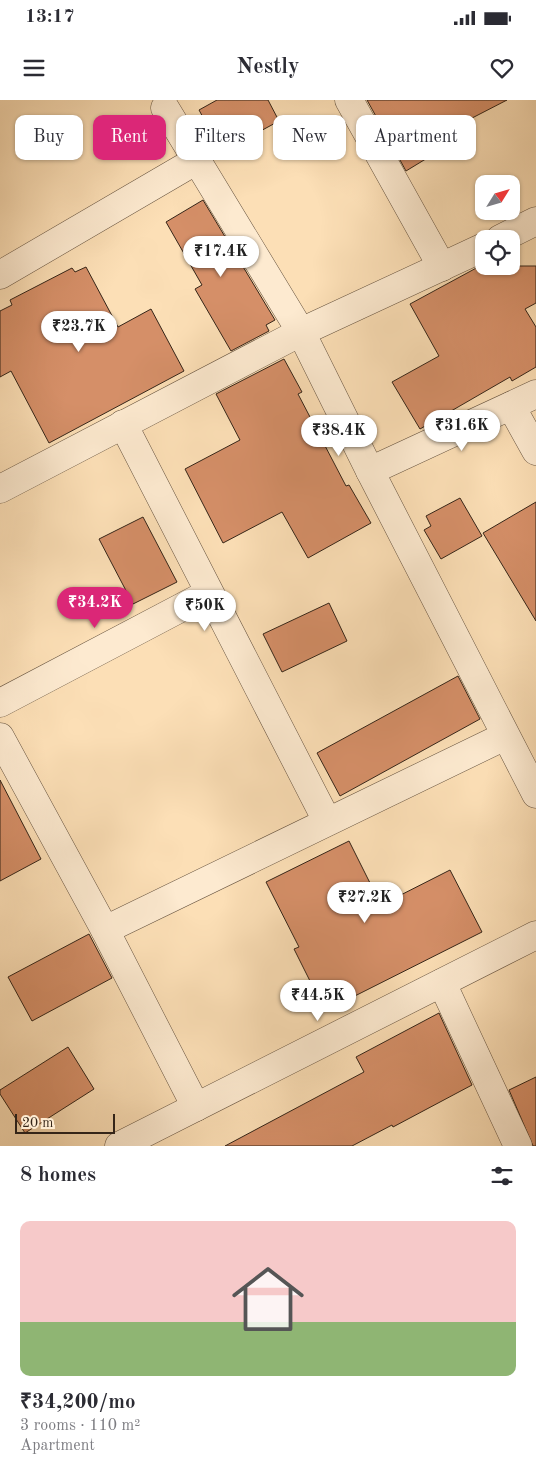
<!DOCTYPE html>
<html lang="en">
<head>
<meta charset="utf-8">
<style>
  :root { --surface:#fff; --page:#f7f7f7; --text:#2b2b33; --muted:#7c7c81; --line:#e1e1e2; --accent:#db2777 }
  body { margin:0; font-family:"Old Standard TT",serif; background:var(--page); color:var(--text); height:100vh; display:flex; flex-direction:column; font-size:19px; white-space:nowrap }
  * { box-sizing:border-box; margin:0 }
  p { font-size:16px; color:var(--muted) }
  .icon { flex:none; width:28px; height:28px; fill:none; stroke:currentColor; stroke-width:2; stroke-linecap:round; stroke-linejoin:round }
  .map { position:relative; height:1046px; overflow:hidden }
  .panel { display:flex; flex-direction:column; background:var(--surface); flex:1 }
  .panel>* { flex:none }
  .guide { position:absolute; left:15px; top:15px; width:506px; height:45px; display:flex; gap:10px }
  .needle { width:32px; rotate:53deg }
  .tools { position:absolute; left:475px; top:75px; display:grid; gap:10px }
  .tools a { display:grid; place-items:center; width:45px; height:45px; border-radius:10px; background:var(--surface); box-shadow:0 1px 4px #0004; font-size:25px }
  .scale { position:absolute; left:15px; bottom:12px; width:100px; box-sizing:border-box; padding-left:5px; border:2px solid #352518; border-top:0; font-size:14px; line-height:18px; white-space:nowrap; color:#352518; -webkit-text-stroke:4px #fdead0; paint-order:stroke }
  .price { position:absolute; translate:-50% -42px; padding:0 11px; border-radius:18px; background:#fff; color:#222; font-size:16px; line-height:32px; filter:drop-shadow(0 1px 2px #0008) }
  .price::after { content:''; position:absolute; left:50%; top:30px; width:15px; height:11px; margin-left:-8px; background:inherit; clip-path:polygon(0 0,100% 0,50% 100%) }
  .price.active { background:var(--accent); color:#fff }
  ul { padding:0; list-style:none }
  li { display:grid; align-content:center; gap:10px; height:265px; padding:0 20px }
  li+li { border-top:1px solid var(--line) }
  li span { display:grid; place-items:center; height:155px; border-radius:10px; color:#555 }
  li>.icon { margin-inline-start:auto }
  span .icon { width:90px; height:90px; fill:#fffc; stroke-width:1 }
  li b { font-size:21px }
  h2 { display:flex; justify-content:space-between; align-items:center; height:60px; padding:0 20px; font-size:21px }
  .pill { padding:0 18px; border-radius:10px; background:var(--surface); box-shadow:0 1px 4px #0004; font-size:18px; line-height:45px }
  .pill.active { background:var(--accent); color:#fff }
  .status { display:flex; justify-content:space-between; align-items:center; height:35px; padding:0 25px; background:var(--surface); direction:ltr }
  .status svg { height:14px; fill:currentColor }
  header { display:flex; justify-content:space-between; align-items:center; height:65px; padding:0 20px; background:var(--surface); font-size:22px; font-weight:800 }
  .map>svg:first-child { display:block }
  .building { fill:#d58f68; stroke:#352518 }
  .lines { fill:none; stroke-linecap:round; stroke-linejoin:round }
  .minor-casing { stroke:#675440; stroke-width:29 }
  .minor { stroke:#fdead0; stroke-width:28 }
</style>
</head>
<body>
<div class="status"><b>13:17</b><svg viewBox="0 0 49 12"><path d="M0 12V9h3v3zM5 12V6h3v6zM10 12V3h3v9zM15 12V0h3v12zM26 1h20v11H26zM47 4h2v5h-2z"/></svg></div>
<header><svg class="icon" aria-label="menu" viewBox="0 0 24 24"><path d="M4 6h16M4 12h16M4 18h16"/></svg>Nestly<svg class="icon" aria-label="heart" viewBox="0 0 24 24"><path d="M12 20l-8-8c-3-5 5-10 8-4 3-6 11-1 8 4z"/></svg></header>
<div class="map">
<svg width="536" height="1046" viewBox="0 0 536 1046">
  <rect width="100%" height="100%" fill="#fcdfb6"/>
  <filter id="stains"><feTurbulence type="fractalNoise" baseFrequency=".004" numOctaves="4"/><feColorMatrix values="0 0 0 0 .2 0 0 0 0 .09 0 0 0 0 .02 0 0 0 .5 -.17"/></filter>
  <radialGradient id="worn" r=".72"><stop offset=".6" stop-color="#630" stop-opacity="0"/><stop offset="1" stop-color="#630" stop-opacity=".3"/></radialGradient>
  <g class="building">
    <polygon points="217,0 268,0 279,21 222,52 199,10"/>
    <polygon points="367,0 507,0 445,32 452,43 406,71"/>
    <polygon points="203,100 275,220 266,225 269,231 231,251 195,189 202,185 166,122"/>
    <polygon points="480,166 536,166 536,203 525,209 536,227 536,267 512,281 510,277 420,329 392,282 439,256 410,204"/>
    <polygon points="86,167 118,227 151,209 184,271 49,343 11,271 0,277 0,211 12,205 10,200 72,168 75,172"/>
    <polygon points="284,259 302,292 298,294 346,386 349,385 371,423 308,458 282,412 223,443 185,369 240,340 216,294"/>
    <polygon points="460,398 482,436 441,459 424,430 431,426 426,416"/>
    <polygon points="536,402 536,521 483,433"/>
    <polygon points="143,417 177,482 133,504 99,439"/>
    <polygon points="329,503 347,541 282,572 263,534"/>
    <polygon points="458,576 480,619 340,696 317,653"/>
    <polygon points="0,680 41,759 0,781"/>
    <polygon points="349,741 381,805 450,770 482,832 325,911 294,849 299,847 266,782"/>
    <polygon points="89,834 112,878 32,921 8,877"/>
    <polygon points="439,913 472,985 393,1027 392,1025 352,1046 225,1046 364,972 356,957"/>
    <polygon points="68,947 94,989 25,1033 0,994 0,990"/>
    <polygon points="536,977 536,1046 533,1046 509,990"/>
  </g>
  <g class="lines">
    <defs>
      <g id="minor">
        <polyline points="349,0 442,167"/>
        <polyline points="165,8 301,232 370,371 536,694"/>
        <polyline points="500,139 536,121"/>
        <polyline points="0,175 197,60"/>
        <polyline points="511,306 536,351"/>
        <polyline points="123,324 327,721"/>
        <polyline points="370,371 536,294"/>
        <polyline points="0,389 301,232 484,147"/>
        <polyline points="0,603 209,493"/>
        <polyline points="0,637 105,830 196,1007"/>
        <polyline points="105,830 505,636"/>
        <polyline points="442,883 518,1046"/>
        <polyline points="119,1046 536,835"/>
      </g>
    </defs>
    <use href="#minor" class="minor-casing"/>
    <use href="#minor" class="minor"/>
  </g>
  <rect width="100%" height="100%" filter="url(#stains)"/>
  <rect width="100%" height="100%" fill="url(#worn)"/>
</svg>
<div class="tools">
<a><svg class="needle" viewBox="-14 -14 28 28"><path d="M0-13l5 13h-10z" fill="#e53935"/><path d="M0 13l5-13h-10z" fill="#7c7c81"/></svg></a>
<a><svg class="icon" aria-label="locate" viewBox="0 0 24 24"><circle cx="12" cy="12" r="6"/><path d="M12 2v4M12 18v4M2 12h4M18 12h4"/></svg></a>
</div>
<div class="scale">20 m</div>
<b class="price" style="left:221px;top:178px">₹17.4K</b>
<b class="price" style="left:79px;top:253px">₹23.7K</b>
<b class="price" style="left:462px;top:352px">₹31.6K</b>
<b class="price" style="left:339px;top:357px">₹38.4K</b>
<b class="price active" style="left:95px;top:529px">₹34.2K</b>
<b class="price" style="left:205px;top:532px">₹50K</b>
<b class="price" style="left:365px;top:824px">₹27.2K</b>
<b class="price" style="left:318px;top:922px">₹44.5K</b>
<div class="guide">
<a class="pill">Buy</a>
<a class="pill active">Rent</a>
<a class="pill">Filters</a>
<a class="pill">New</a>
<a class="pill">Apartment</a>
</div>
</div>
<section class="panel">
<h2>8 homes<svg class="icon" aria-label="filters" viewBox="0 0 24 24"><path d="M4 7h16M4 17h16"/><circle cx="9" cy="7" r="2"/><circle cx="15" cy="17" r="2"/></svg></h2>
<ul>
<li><span style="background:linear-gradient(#f6c9c9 65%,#8fb573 0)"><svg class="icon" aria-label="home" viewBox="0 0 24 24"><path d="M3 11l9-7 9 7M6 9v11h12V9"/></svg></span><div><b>₹34,200/mo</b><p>3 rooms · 110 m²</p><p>Apartment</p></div></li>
</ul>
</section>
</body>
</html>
